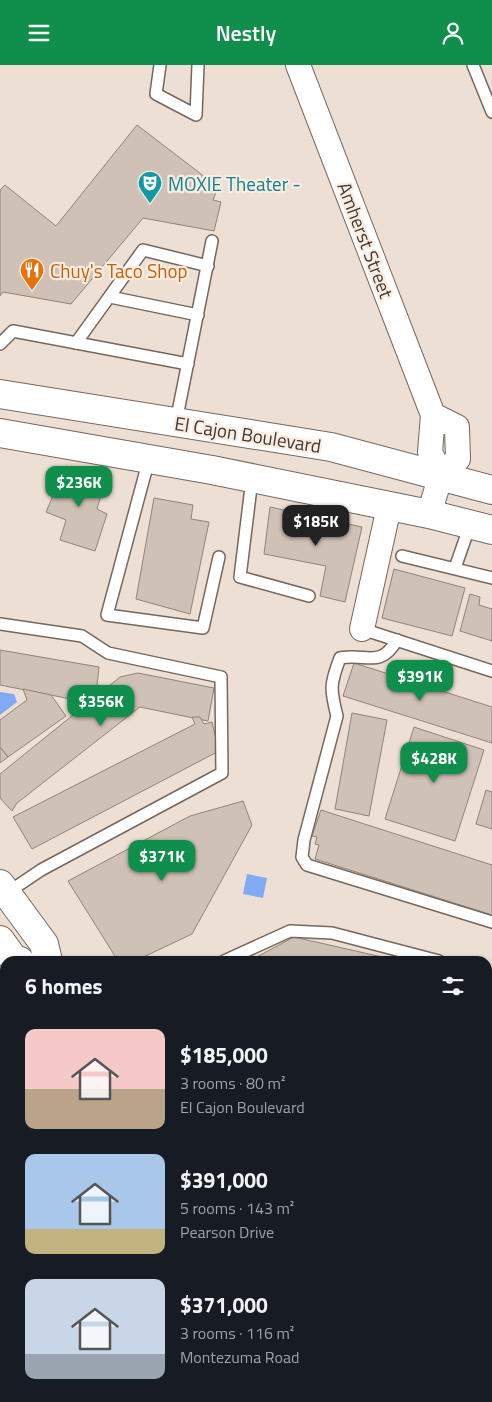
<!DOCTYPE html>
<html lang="en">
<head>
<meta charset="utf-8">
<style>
  :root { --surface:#171b24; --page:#242831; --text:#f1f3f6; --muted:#9ea1a6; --accent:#108f4c }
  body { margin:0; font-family:"Titillium Web",sans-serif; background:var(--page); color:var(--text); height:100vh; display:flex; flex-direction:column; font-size:19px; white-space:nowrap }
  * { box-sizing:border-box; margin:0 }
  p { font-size:16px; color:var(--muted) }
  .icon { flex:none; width:28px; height:28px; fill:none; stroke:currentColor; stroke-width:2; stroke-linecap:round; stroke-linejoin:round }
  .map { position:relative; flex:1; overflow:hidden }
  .details { position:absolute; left:0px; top:891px; width:492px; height:446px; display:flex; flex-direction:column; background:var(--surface); border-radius:15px 15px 0 0; box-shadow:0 1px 4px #0004 }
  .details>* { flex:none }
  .price { position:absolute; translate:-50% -42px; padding:0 11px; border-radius:10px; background:var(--accent); color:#fff; font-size:16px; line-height:32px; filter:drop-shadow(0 1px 2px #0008) }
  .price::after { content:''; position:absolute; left:50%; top:30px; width:15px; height:11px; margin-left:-8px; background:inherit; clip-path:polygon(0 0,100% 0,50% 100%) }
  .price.current { background:#222; color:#fff }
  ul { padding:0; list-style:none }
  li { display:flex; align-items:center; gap:15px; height:125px; padding:0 25px }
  li span { display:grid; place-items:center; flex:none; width:140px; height:100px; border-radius:10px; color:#555 }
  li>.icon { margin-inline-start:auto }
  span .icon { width:60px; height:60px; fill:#fffc; stroke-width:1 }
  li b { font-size:21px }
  h2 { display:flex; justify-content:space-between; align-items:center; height:60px; padding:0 25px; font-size:21px }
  header { display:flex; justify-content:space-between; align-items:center; height:65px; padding:0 25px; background:var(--accent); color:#fff; font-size:22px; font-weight:600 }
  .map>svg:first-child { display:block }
  .water { fill:#81aaf5 }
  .building { fill:#d0c1b7; stroke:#91837a }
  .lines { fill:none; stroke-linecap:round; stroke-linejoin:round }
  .lane-casing { stroke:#74675d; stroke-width:14 }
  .street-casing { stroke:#74675d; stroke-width:26 }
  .secondary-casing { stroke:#74675d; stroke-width:30 }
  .primary-casing { stroke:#74675d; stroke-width:30 }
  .lane { stroke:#fff; stroke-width:11 }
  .street { stroke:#fff; stroke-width:24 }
  .secondary { stroke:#fff; stroke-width:28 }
  .primary { stroke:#fff; stroke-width:28 }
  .labels { text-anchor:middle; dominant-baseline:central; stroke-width:4.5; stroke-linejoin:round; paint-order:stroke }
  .culture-label { font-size:19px; fill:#0d838f; stroke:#fbece1; text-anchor:start }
  .street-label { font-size:19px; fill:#403a36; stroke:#fbece1 }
  .food-label { font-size:19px; fill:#c56008; stroke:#fbece1; text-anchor:start }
</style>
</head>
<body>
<header><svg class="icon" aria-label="menu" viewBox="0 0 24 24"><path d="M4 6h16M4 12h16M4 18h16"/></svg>Nestly<svg class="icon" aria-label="person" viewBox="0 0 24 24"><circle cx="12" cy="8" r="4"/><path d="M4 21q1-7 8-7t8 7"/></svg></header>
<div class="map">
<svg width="492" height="1337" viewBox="0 0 492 1337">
  <rect width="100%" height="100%" fill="#eedfd4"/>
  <g class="water">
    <polygon points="0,627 14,629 17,637 0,650"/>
    <polygon points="247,809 267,813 263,833 243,829"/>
  </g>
  <g class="building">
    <polygon points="137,60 218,122 213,135 221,137 214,166 143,153 71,239 3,227 0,231 0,125 5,120 56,161"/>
    <polygon points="66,401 105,416 97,444 107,449 95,486 60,475 66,455 46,447"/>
    <polygon points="154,433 193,440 191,454 209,457 190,549 136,534"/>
    <polygon points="270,442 362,462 345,537 320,531 326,501 264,489"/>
    <polygon points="394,504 465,523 452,571 382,553"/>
    <polygon points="470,529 480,532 479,540 492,544 492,576 460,566"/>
    <polygon points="0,585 99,602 96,630 87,629 86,637 0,620"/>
    <polygon points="354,598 492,642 492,678 343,631"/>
    <polygon points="138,608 214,623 208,656 140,642 17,738 12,746 0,733 0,709 120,612"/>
    <polygon points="23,624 51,630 66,651 8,692 0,682 0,655 27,635"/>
    <polygon points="352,648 387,655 369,751 335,744"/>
    <polygon points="192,652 200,652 204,659 212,657 219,686 32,784 13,752 195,659"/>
    <polygon points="414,662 484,685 455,776 385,754"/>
    <polygon points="0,682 8,692 0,698"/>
    <polygon points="486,725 492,727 492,764 476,759"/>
    <polygon points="243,736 252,760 192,869 135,896 118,896 68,816 190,751"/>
    <polygon points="321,745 492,800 492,850 315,794 319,780 315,779 317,772 312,771"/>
    <polygon points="294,872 400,896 249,896"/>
    <polygon points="5,1050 5,1152 0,1156 0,1054"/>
    <polygon points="488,1124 492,1159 492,1198 488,1198"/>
    <polygon points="492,1209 492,1319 488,1320 488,1210"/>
    <polygon points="5,1228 5,1283 0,1285 0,1230"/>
    <polygon points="0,1304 4,1337 0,1337"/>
    <polygon points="128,1332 166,1332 164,1336 160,1333 157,1337 134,1337"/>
    <polygon points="198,1332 304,1332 307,1337 201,1337"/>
  </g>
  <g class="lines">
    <defs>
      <g id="lane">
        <polyline points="160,0 156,29 196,50 198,0"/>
        <polyline points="473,0 492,47"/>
        <polyline points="110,232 198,250"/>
        <polyline points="76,278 143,185 208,201"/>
        <polyline points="0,279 13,266 188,299"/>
        <polyline points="176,357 212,176"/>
        <polyline points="149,394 107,550 203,563 219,492"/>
        <polyline points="252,414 240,512 309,531"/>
        <polyline points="402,491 492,513"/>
        <polyline points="455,503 470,460"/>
        <polyline points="0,559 82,571 108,588 221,612 222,708 41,805 7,828"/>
        <polyline points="362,564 492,606"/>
        <path d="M397 575C380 604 367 588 340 593 330 619 330 624 337 651L304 775 302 792 307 800 492 857"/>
        <polyline points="224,896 290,866 332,868 439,896"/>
        <polyline points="0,1040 5,1036"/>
        <polyline points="488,1049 492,1079"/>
        <polyline points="488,1327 492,1327"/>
        <polyline points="437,1333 438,1332"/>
      </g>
      <g id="street">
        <polyline points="298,0 433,350 430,387 441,410"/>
        <polyline points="429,449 441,410 458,394 457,362 433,350"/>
        <polyline points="362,564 389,442"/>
      </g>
      <polyline id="secondary" points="0,957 5,953"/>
      <g id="primary">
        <polyline points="0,329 331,382 492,425"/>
        <polyline points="0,368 212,405 429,449 492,465"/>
        <polyline points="0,819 44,879 48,896"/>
        <polyline points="0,875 13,893 20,896"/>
        <polyline points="382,1332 385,1337"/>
      </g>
    </defs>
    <use href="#lane" class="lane-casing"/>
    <use href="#street" class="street-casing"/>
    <use href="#secondary" class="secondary-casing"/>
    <use href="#primary" class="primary-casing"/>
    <use href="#lane" class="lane"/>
    <use href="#street" class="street"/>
    <use href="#secondary" class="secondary"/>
    <use href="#primary" class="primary"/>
  </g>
  <defs>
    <symbol id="theatre-pin" viewBox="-11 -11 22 30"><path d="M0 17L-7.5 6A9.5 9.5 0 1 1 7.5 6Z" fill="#0f9aa8" stroke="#fbece1"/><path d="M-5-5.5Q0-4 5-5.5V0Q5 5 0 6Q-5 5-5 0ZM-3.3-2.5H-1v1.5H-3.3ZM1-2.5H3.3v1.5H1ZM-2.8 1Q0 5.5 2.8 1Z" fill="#fff"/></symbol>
    <symbol id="restaurant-pin" viewBox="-11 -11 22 30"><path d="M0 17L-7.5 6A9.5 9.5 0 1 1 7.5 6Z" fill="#e8710a" stroke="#fbece1"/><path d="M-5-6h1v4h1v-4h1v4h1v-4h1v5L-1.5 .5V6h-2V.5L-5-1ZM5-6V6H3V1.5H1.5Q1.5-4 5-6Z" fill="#fff"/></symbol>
  </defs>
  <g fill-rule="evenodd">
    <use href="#theatre-pin" x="136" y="104" width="28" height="38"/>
    <use href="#restaurant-pin" x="18" y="191" width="28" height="38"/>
  </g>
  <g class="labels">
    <g class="culture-label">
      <text x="168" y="118">MOXIE Theater -</text>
    </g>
    <g class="street-label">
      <text transform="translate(366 175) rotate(69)">Amherst Street</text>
      <text transform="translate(248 369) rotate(9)">El Cajon Boulevard</text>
    </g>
    <g class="food-label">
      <text x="50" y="205">Chuy's Taco Shop</text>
    </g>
  </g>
</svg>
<b class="price" style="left:79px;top:443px">$236K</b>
<b class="price current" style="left:316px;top:482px">$185K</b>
<b class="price" style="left:420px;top:637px">$391K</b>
<b class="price" style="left:101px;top:662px">$356K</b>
<b class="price" style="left:434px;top:719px">$428K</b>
<b class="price" style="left:162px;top:817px">$371K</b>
<section class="details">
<h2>6 homes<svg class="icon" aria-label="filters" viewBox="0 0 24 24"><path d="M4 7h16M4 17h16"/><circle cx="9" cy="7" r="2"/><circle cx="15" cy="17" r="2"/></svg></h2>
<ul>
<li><span style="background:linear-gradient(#f6c9c9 60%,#b9a48a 0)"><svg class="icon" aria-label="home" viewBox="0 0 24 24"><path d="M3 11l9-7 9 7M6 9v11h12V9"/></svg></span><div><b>$185,000</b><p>3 rooms · 80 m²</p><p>El Cajon Boulevard</p></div></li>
<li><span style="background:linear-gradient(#a9c7e8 75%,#c2b280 0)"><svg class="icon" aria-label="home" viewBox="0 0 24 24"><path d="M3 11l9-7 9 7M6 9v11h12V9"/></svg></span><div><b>$391,000</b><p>5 rooms · 143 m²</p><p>Pearson Drive</p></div></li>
<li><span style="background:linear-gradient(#c9d6e8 75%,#9aa5b1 0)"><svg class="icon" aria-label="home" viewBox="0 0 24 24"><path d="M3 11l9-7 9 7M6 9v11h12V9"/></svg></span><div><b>$371,000</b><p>3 rooms · 116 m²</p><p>Montezuma Road</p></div></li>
</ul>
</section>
</div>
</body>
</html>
